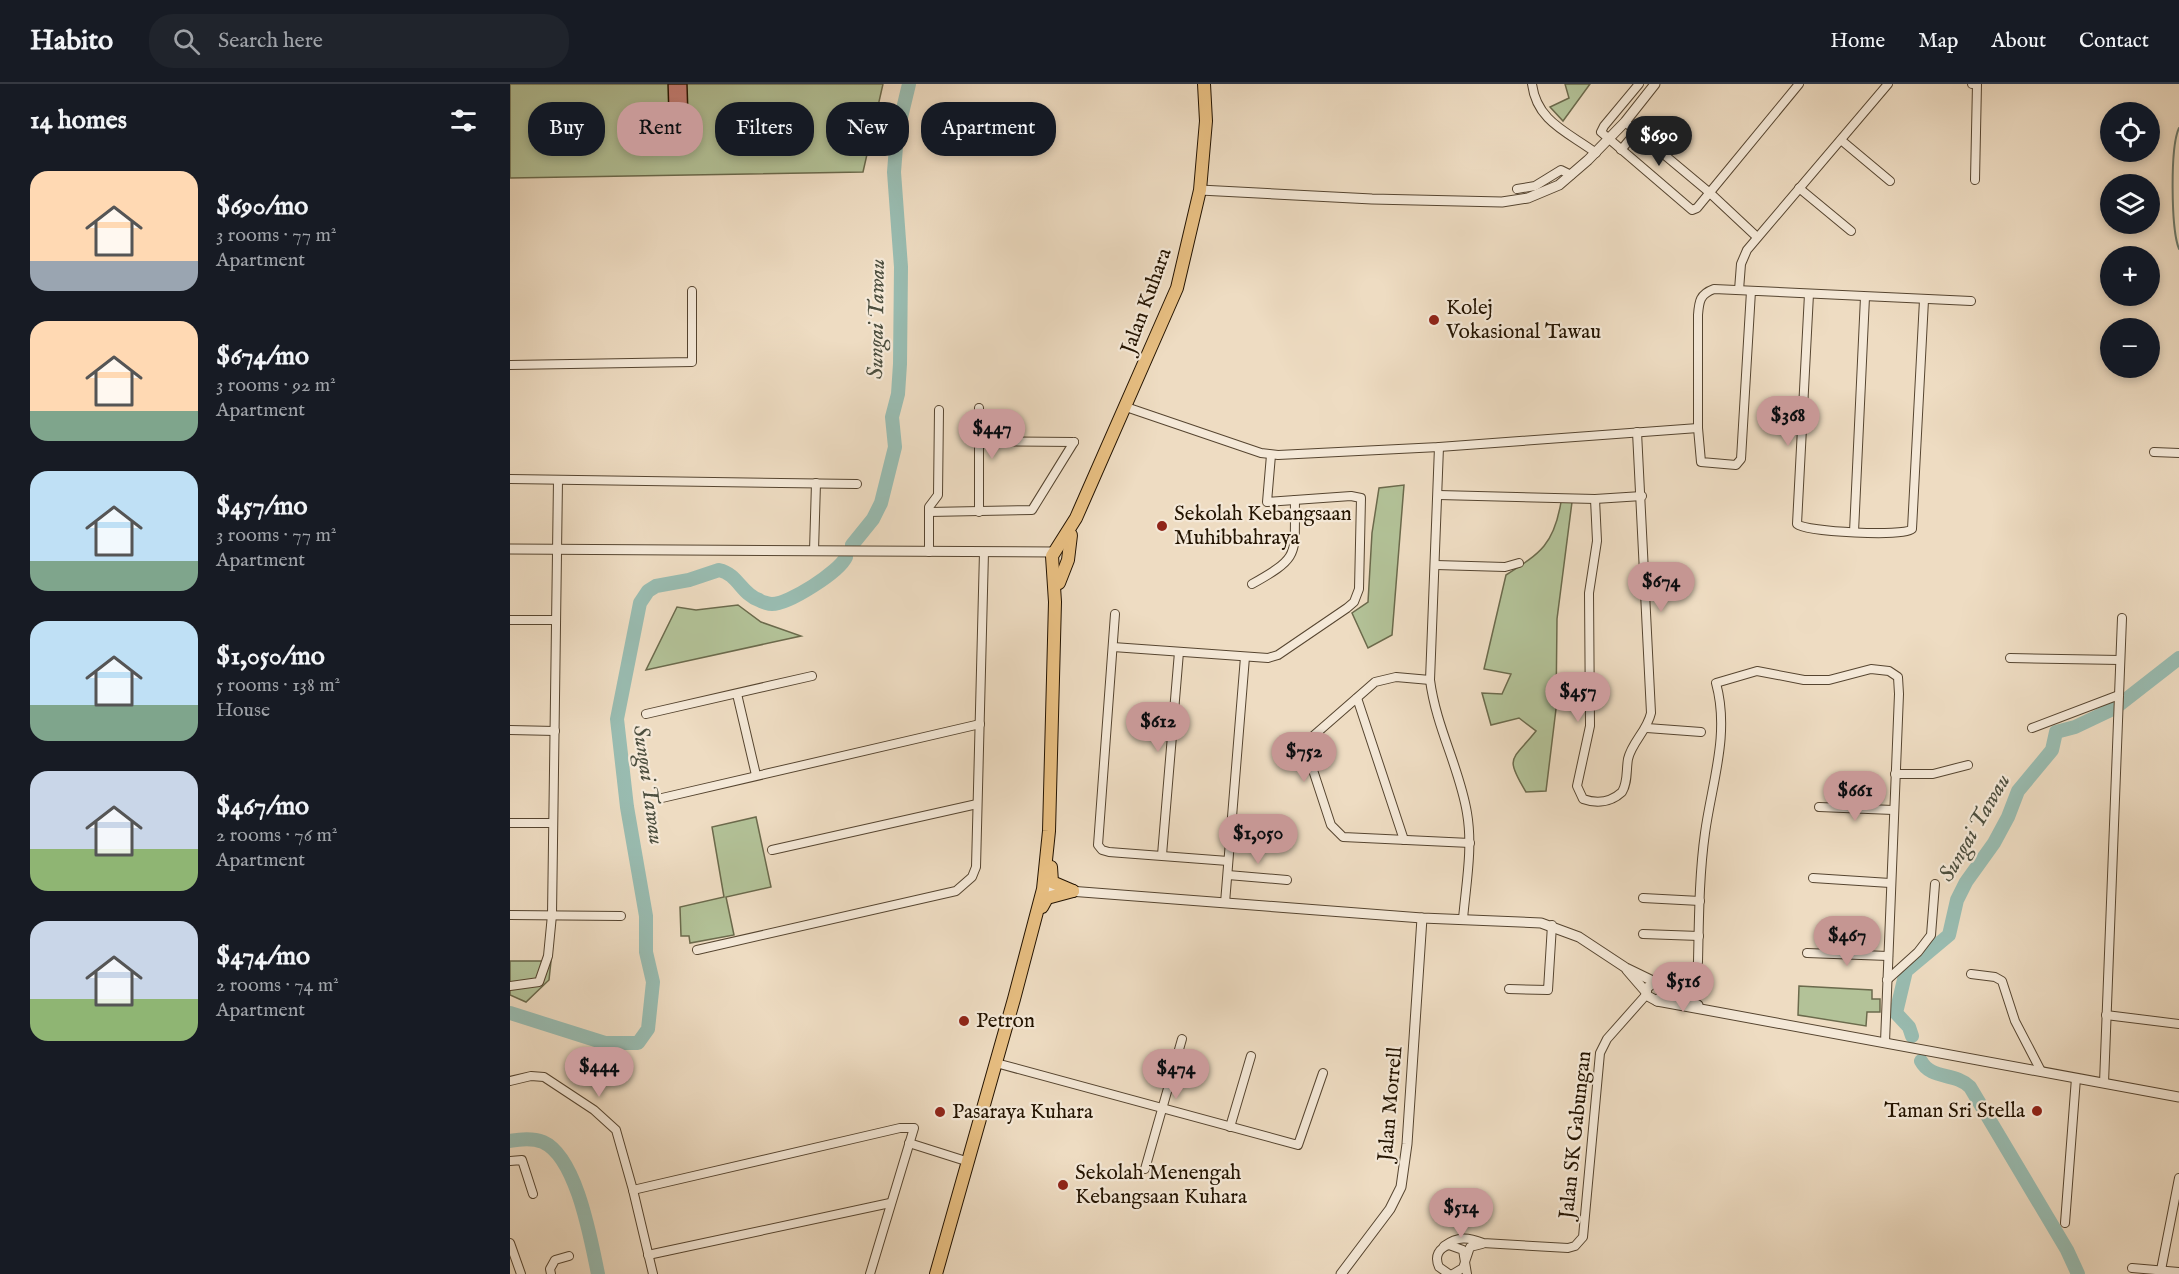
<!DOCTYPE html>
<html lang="en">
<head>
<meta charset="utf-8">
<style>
  :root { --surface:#171b24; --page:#20242c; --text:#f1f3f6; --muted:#9ea1a6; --line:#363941; --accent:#c59692 }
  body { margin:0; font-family:"IM FELL English",serif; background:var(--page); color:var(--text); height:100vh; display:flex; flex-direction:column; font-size:22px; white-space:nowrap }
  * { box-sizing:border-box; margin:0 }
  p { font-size:20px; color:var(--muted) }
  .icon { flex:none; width:33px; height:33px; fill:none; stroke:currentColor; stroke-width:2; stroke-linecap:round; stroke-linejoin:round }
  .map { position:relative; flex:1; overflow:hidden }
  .side { display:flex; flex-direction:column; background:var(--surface); width:510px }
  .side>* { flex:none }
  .hud { position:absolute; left:18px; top:18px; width:570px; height:54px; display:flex; gap:12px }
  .controls { position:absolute; left:1590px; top:18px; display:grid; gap:12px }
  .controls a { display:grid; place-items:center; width:60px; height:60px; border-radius:50%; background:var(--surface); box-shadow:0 3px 9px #0003; font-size:30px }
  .price { position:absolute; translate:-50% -51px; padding:0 14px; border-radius:21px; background:var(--accent); color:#111; font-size:20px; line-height:39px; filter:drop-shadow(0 2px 3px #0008) }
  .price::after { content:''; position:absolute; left:50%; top:36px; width:18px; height:14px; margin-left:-9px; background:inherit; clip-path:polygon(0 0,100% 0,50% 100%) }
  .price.on { background:#222; color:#fff }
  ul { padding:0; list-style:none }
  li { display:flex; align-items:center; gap:18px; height:150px; padding:0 30px }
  li span { display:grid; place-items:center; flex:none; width:168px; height:120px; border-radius:18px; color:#555 }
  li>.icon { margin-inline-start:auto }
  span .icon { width:72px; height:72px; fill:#fffc; stroke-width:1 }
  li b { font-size:26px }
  h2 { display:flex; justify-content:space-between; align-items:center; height:72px; padding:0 30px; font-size:26px }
  .chip { padding:0 21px; border-radius:24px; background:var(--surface); box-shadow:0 3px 9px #0003; font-size:21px; line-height:54px }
  .chip.on { background:var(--accent); color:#111 }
  header { display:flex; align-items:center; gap:36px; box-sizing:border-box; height:84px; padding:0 30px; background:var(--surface); border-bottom:2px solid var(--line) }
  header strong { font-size:28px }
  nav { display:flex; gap:33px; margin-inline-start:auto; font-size:21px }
  .search { width:420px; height:54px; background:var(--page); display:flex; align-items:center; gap:15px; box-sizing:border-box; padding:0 21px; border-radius:24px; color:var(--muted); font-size:22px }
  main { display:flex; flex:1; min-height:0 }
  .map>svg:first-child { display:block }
  .green { fill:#b3c298; stroke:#6b6a4c; stroke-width:1.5 }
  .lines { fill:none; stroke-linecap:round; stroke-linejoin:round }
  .stream { stroke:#6a786a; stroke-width:2 }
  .river { stroke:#99bcb1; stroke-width:14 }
  .building { fill:#cb827b; stroke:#231300; stroke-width:1.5 }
  .minor-casing { stroke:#564530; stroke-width:10 }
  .tertiary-casing { stroke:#564530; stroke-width:11 }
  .primary-casing { stroke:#231300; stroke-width:14 }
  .minor { stroke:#f4e8d7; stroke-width:8 }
  .tertiary { stroke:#f4e8d7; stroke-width:9 }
  .primary { stroke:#e7be81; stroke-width:12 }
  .poi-dot { fill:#8f2418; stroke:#f4e8d7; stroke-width:2 }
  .labels { text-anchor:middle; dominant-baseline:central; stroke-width:4.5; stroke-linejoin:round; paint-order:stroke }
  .street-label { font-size:21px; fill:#231300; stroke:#f4e8d7 }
  .poi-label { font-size:21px; fill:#231300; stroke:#f4e8d7; text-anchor:start }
  .water-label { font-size:22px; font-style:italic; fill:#4c4e3e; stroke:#f4e8d7 }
</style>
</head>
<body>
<header>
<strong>Habito</strong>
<div class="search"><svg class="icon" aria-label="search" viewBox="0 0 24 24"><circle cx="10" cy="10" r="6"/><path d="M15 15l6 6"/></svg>Search here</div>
<nav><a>Home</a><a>Map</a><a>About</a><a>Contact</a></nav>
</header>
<main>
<section class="side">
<h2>14 homes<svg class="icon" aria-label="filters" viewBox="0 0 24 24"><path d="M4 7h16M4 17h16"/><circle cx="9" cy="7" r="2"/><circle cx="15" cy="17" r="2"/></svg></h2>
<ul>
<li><span style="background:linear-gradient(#ffd9b3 75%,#9aa5b1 0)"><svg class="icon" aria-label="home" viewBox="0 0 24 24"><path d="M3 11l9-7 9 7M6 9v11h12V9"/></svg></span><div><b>$690/mo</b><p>3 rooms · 77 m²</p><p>Apartment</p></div></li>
<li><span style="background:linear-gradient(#ffd9b3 75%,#7fa58c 0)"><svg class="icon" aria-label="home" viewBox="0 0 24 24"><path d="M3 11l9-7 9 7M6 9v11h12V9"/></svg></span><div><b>$674/mo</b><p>3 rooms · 92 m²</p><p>Apartment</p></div></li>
<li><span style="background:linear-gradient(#bfe0f5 75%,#7fa58c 0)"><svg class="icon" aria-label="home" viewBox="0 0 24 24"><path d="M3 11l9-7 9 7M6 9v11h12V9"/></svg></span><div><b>$457/mo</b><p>3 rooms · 77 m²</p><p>Apartment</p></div></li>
<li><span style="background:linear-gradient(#bfe0f5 70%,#7fa58c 0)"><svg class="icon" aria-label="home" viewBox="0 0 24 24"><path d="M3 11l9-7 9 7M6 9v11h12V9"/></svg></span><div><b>$1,050/mo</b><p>5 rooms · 138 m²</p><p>House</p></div></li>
<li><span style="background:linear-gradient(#c9d6e8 65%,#8fb573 0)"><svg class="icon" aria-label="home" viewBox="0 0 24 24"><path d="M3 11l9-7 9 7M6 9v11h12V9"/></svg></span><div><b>$467/mo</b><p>2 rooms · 76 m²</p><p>Apartment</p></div></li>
<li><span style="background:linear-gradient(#c9d6e8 65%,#8fb573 0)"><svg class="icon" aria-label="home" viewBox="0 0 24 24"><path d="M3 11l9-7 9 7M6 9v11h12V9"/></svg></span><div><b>$474/mo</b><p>2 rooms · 74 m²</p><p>Apartment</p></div></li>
</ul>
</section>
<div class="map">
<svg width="1669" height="1190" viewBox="0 0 1669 1190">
  <rect width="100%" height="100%" fill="#eedcc2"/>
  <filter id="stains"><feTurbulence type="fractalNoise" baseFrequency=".00333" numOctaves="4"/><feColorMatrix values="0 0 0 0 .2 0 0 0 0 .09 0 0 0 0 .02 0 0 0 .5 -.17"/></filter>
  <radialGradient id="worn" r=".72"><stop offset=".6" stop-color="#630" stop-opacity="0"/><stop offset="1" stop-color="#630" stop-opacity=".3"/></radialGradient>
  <g class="green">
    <polygon points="0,0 373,0 353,88 0,94"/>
    <polygon points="1055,0 1080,0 1053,37 1040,23 1059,14"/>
    <polygon points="894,401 882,551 858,564 842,529 858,518 862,449 869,404"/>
    <path d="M1051 418H1062L1047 535 1046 625 1036 707 1016 708C994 672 1002 677 1026 647L1009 634 981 641 972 609 992 610 1001 590 974 585 996 491C1031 469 1044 460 1051 418Z"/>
    <polygon points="228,521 251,538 291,552 136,586 167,523 186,526"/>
    <polygon points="246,733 261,803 216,813 224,851 180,859 179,852 171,852 170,823 214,813 202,743"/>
    <polygon points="0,877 41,877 39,896 16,918 0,911"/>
    <polygon points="1289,902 1362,906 1362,915 1370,915 1370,928 1357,928 1356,942 1288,931"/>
  </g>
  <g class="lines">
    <path class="stream" d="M1669 44C1660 63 1661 145 1669 165"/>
    <g class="river">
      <polyline points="342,461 363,435 371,419 385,363 382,333 388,310 390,280 391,183 384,88 387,50 399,0"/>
      <path d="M0 929 95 959H128L138 945 143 898 136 868V832L117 723 107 635 130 519 138 507 146 502 179 496 209 486C228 490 231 510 249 516 252 518 259 520 262 520 279 520 329 488 336 473"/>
      <polyline points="1402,952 1399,943 1386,929 1396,887 1439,851 1447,816 1456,798 1484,759 1498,733 1508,707 1542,666 1546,648 1565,643 1605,624 1669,574"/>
      <path d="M1411 977C1421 996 1445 988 1460 1003L1557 1166 1568 1190"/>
      <path d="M0 1057C10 1055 23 1054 33 1058 67 1073 81 1157 88 1190"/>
    </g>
  </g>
  <polygon class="building" points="158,0 177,0 179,66 160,67"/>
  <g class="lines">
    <defs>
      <g id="minor">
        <path d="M1022 0C1027 38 1058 48 1086 69"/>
        <polyline points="1129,0 1094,42 1091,48 1182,126 1187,124 1289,0"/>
        <polyline points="1462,0 1467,0 1465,96"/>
        <polyline points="1115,38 1200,109 1247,153"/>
        <polyline points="1331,56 1380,97"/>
        <polyline points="1111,66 1126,48"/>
        <polyline points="1289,104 1341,147"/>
        <polyline points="1007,105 1025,102 1051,86 1061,91"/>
        <polyline points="1229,206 1231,180 1237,166 1378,0"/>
        <path d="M1241 207 1231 375 1226 381 1191 378 1188 344V231C1189 217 1190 210 1204 205L1461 217"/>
        <path d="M1299 210 1287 440C1296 448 1394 453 1402 445L1414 216"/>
        <polyline points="0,281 182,278 182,207"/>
        <polyline points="616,323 751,369 768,371 929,363 1188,344"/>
        <polyline points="469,357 564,358"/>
        <path d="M929 363 920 596C926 643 950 685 957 729 963 764 956 800 953 835"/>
        <polyline points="1644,368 1669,369"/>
        <polyline points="0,395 347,400"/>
        <polyline points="929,411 1085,415 1132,412"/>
        <path d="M1085 415 1087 457 1079 509 1080 642 1067 702 1073 715C1087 720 1101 718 1112 708 1118 698 1116 687 1118 675 1122 658 1137 647 1141 629L1127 348"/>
        <polyline points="419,428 522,426 564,358"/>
        <polyline points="469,428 469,324"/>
        <polyline points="1344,448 1355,213"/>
        <polyline points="304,467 306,399"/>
        <polyline points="419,468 419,423 428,411 429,326"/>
        <polyline points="926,481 995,483 1009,479"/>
        <path d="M742 500C792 472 784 471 785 416"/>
        <polyline points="605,530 588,761 592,766 599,768 718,777"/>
        <polyline points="0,536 46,536"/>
        <polyline points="603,563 758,574 768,571 837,524 844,518 849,505 851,414 841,412 757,418 761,371"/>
        <polyline points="1500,574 1610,576"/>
        <polyline points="920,596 886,593 865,598 802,653 798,668 801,680 821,741 833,753 960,759"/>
        <polyline points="227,610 246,691"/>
        <polyline points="847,614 894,756"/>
        <polyline points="136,630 302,592"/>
        <polyline points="1137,644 1191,648"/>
        <polyline points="1522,644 1609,611"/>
        <polyline points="0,646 45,647"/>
        <polyline points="1385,690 1423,690 1458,681"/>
        <polyline points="152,714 470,640"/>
        <polyline points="1309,723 1383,726"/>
        <polyline points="0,739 43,739"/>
        <polyline points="262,766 467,720"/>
        <polyline points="652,771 669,568"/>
        <polyline points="718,791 777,796"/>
        <polyline points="1303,794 1380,799"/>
        <polyline points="1133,814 1190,817"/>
        <polyline points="715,819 735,573"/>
        <polyline points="0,831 111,832"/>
        <polyline points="1133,850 1189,852"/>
        <polyline points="187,866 446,807 462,793 466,783 474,468"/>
        <polyline points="1297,869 1378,872"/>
        <polyline points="1461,890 1485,893 1492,897 1505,937 1531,987"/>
        <polyline points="1377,896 1408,868 1421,851 1425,800"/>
        <polyline points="0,902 29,898 38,872 42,831 48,396"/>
        <polyline points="999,905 1038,906 1042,841"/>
        <path d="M1171 913 1185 889 1188 878C1189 835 1189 792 1195 749 1202 698 1220 650 1206 599L1247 587 1294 596H1319L1361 585 1379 587 1388 593 1389 610 1375 958"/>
        <polyline points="1596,931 1669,940"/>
        <polyline points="486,979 788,1061 813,989"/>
        <polyline points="0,997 21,992 34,993 84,1026 106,1046 123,1106 143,1190"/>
        <polyline points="1594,999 1612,534"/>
        <polyline points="720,1043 741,972"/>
        <polyline points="399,1059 459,1078"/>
        <polyline points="0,1077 12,1076 23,1110"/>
        <polyline points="635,1085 672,955"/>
        <polyline points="123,1106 390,1044 404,1044 360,1190"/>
        <polyline points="1555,1139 1566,994"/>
        <polyline points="0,1159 11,1190"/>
        <path d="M934 1162C948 1152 958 1153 973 1159L1058 1164 1065 1162 1073 1153 1090 969 1097 955 1136 911"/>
        <polyline points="138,1171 380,1119"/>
        <polyline points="1622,1184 1669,1188"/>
        <polyline points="1651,1186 1669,1094"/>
        <polyline points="41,1190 40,1185 45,1176 59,1172"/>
        <path d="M939 1190 929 1183C924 1172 929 1164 939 1161L953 1166 957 1190"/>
        <polyline points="943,1190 953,1184 960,1163 972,1160"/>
      </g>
      <g id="tertiary">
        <polyline points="690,106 862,115 992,118 1018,114 1049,101 1078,76 1115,38 1145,0"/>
        <polyline points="0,465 545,468"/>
        <polyline points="533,805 912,834 1031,839 1069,853 1116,884 1149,900 1154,909 1147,917 1136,911 1137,904 1143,899"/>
        <polyline points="1117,886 1136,908"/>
        <polyline points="1153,905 1188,921"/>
        <polyline points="1147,917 1669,1013"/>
        <polyline points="831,1190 880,1125 891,1103 897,1060 912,834"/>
      </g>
      <g id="primary">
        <polyline points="549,499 558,476 561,451"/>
        <polyline points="541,783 542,798 563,807"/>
        <polyline points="532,823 537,814 563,807"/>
        <polyline points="426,1190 504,915 533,805 539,747 545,518 542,472 566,434 667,204 690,106 696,37 694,0"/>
      </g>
    </defs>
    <use href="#minor" class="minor-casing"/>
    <use href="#tertiary" class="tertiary-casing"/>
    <use href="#primary" class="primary-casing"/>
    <use href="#minor" class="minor"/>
    <use href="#tertiary" class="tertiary"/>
    <use href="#primary" class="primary"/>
  </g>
  <g class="poi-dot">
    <circle cx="924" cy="236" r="6"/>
    <circle cx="652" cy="442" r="6"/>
    <circle cx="454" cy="937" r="6"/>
    <circle cx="1527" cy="1027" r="6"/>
    <circle cx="430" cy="1028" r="6"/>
    <circle cx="553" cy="1101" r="6"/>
  </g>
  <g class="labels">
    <g class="street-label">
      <text transform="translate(637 217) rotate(-70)">Jalan Kuhara</text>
      <text transform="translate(881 1020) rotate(-85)">Jalan Morrell</text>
      <text transform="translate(1066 1051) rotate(-84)">Jalan SK Gabungan</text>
    </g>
    <g class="poi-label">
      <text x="936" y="224">Kolej<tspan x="936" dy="24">Vokasional Tawau</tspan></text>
      <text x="664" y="430">Sekolah Kebangsaan<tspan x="664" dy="24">Muhibbahraya</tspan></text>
      <text x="466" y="937">Petron</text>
      <text x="1515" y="1027" text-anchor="end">Taman Sri Stella</text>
      <text x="442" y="1028">Pasaraya Kuhara</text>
      <text x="565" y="1089">Sekolah Menengah<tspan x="565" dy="24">Kebangsaan Kuhara</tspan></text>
    </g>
    <g class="water-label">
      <text transform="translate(367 235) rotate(-89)">Sungai Tawau</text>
      <text transform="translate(138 701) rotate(82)">Sungai Tawau</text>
      <text transform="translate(1465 744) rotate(-60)">Sungai Tawau</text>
    </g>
  </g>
  <rect width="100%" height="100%" filter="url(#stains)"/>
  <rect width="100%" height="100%" fill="url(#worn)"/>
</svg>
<div class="controls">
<a><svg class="icon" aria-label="locate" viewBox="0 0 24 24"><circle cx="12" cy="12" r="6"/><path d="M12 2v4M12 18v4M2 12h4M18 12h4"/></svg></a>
<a><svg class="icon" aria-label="layers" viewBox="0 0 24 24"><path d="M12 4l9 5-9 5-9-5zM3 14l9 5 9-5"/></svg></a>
<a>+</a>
<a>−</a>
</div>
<b class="price on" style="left:1149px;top:83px">$690</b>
<b class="price" style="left:1278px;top:363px">$368</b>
<b class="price" style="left:482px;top:376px">$447</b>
<b class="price" style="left:1151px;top:529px">$674</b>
<b class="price" style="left:1068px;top:639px">$457</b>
<b class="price" style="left:648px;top:669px">$612</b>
<b class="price" style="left:794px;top:699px">$752</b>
<b class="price" style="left:1345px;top:738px">$661</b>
<b class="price" style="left:748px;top:781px">$1,050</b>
<b class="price" style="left:1337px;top:883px">$467</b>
<b class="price" style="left:1173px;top:929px">$516</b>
<b class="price" style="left:89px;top:1014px">$444</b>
<b class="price" style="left:666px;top:1016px">$474</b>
<b class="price" style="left:951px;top:1155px">$514</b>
<div class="hud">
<a class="chip">Buy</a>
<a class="chip on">Rent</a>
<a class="chip">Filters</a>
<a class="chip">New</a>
<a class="chip">Apartment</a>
</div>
</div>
</main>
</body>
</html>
